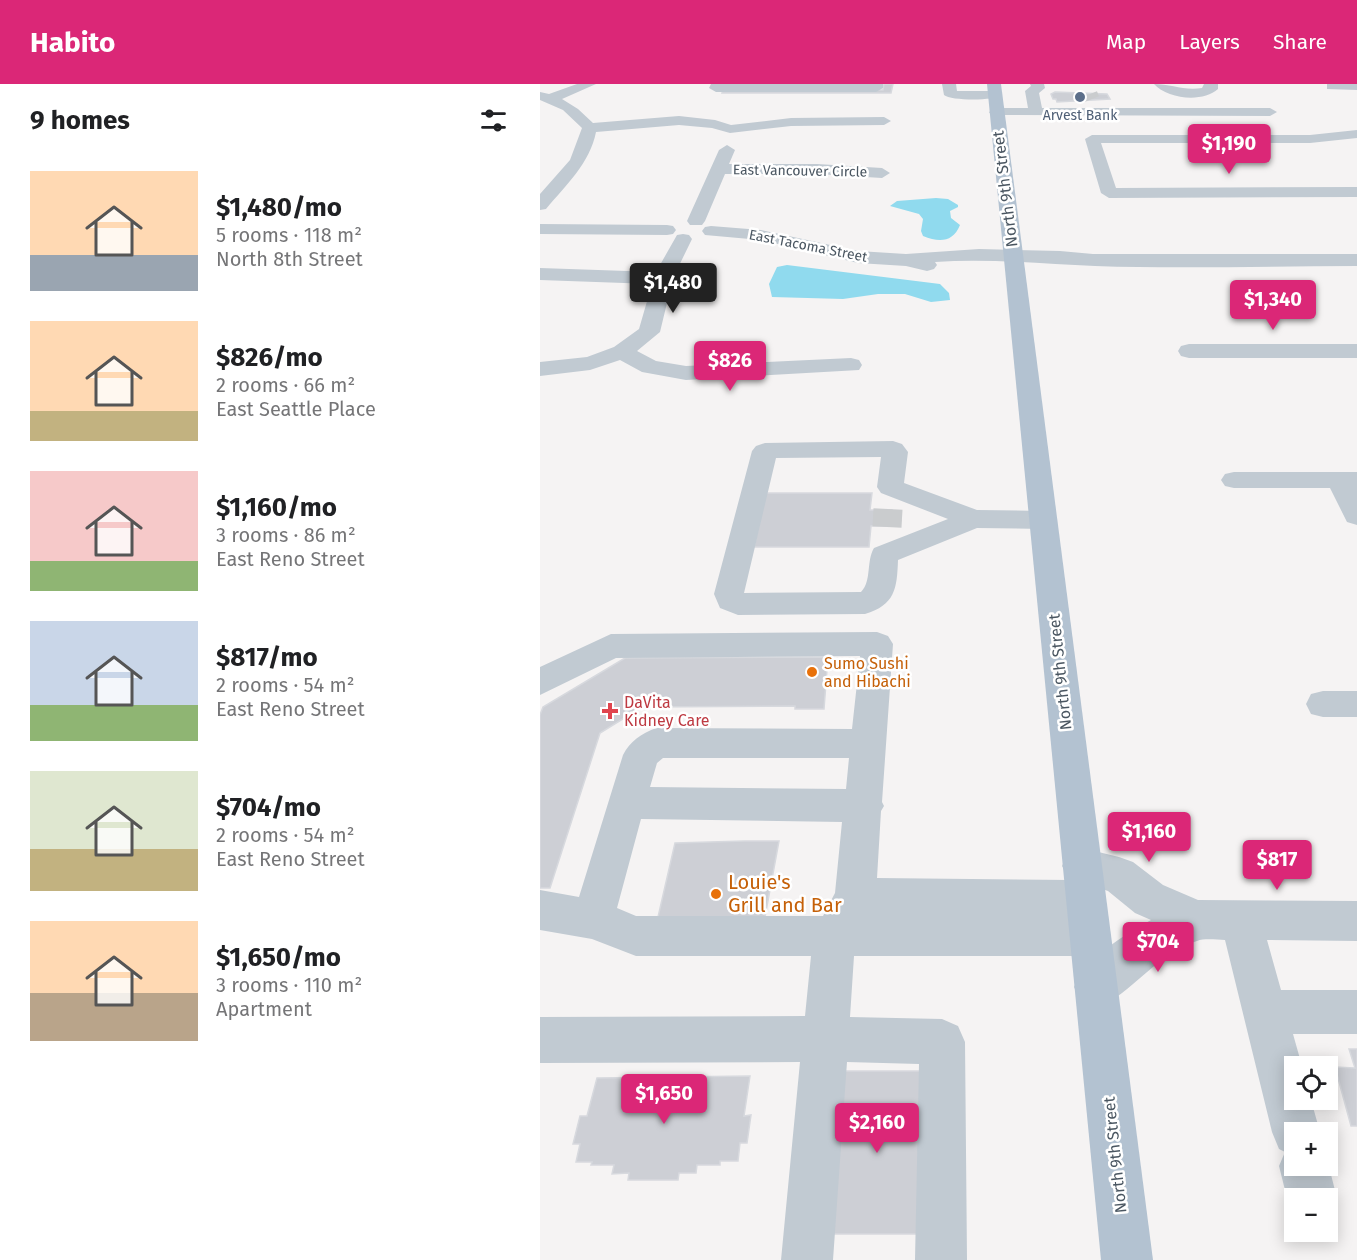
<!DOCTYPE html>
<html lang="en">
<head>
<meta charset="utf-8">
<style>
  :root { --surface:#fff; --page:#f6f6f6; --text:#202124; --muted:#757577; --accent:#db2777 }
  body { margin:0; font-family:"Fira Sans",sans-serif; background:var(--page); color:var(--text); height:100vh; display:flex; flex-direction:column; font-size:22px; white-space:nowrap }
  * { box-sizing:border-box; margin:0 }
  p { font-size:20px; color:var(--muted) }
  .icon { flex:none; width:33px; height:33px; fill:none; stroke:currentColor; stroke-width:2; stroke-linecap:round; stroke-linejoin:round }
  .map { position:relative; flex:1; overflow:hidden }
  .details { display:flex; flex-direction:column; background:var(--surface); width:540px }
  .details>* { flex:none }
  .controls { position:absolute; left:744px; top:972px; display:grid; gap:12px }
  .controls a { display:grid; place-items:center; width:54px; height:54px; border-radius:0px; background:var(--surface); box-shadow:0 3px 15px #0003; font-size:30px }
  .price { position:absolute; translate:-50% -51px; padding:0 14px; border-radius:6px; background:var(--accent); color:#fff; font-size:20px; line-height:39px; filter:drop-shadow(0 2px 3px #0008) }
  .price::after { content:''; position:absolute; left:50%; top:36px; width:18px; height:14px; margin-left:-9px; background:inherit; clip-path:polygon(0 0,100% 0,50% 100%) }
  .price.active { background:#222; color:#fff }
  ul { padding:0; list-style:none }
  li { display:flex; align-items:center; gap:18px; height:150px; padding:0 30px }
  li span { display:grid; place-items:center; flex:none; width:168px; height:120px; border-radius:0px; color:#555 }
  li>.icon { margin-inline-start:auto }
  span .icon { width:72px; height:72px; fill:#fffc; stroke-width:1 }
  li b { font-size:26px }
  h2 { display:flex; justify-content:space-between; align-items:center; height:72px; padding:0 30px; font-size:26px }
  header { display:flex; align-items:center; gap:36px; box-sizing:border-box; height:84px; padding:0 30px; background:var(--accent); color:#fff }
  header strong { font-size:28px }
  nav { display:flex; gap:33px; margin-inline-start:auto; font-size:21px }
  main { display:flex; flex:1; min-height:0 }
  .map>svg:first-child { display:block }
  .water { fill:#90daee }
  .building { fill:#cdcfd5; stroke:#d7d9de; stroke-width:1.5 }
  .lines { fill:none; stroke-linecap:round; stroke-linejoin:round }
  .minor-tunnel-far1 { stroke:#caccce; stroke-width:15; stroke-dasharray:15 8; stroke-linecap:butt }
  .minor-tunnel { stroke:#caccce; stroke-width:29; stroke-dasharray:29 15; stroke-linecap:butt }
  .minor { fill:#c1cad2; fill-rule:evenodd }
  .major { fill:#b3c2d1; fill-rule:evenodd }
  .service-dot { fill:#5c6f8a; stroke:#fff; stroke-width:2 }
  .food-dot { fill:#e8710a; stroke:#fff; stroke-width:2 }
  .health-dot { fill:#e0444e; stroke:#fff; stroke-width:2 }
  .labels { text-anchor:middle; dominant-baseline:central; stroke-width:5; stroke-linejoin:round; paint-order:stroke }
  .far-service-label { font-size:14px; fill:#4e5e75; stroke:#fff }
  .far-street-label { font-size:14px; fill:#4a5661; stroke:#fff }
  .street-label { font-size:16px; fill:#4a5661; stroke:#fff }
  .food-label { font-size:16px; fill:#c56008; stroke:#fff; text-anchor:start }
  .health-label { font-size:16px; fill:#be3a42; stroke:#fff; text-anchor:start }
  .near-food-label { font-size:20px; fill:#c56008; stroke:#fff; text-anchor:start }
</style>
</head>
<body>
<header>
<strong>Habito</strong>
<nav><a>Map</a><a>Layers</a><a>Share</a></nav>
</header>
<main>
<section class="details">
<h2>9 homes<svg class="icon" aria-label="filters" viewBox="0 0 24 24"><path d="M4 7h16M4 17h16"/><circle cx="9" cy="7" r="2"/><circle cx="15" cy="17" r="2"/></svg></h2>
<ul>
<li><span style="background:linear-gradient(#ffd9b3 70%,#9aa5b1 0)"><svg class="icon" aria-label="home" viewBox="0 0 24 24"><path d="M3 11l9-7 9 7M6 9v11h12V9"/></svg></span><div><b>$1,480/mo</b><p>5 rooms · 118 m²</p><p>North 8th Street</p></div></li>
<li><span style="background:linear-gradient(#ffd9b3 75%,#c2b280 0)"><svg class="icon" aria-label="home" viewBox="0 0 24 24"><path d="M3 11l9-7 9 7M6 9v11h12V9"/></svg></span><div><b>$826/mo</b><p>2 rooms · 66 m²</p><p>East Seattle Place</p></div></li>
<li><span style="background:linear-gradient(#f6c9c9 75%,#8fb573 0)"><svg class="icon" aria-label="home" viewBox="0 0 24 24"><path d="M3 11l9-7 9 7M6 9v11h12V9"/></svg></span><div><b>$1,160/mo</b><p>3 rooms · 86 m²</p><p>East Reno Street</p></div></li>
<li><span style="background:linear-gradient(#c9d6e8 70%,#8fb573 0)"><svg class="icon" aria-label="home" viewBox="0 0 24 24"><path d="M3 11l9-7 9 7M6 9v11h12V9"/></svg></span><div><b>$817/mo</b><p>2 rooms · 54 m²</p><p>East Reno Street</p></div></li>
<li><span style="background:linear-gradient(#dfe7d0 65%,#c2b280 0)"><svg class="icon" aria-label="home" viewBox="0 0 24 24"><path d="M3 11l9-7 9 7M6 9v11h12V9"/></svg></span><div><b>$704/mo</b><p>2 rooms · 54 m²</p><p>East Reno Street</p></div></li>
<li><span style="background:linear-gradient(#ffd9b3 60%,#b9a48a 0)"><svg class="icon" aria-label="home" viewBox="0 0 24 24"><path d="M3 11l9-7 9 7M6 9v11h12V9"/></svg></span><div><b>$1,650/mo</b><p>3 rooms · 110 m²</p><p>Apartment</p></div></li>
</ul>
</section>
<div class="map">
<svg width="817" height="1176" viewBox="0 0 817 1176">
  <rect width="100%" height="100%" fill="#f5f3f3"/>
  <g class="water">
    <path d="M396 114 408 115 418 121V123L410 127 411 134 420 141C413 158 400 159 383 152L381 147 383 135 379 130 350 122 357 117Z"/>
    <polygon points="247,181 400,200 409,209 410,216 391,218 365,210 338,210 303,215 232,213 229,200 237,183"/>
  </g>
  <g class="building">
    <polygon points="344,0 353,0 351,9 182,9 183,6 343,6"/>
    <polygon points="515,8 567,10 570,15 517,18 516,15 513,15 511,10"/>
    <polygon points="226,409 332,409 330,426 352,426 351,442 331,442 329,463 214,463"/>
    <polygon points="288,573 284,625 255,625 255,622 102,623 60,649 10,804 0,804 0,631 3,623 85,574"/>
    <polygon points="205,757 239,757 225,833 118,833 135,759"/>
    <polygon points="809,965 817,965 817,1042 811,1042 795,983 815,984"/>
    <polygon points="300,987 383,987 380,1150 287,1150"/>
    <polygon points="210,992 204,1032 211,1031 207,1059 200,1059 198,1077 180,1077 180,1081 157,1081 156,1089 139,1089 138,1096 88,1096 89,1089 72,1090 74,1081 51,1081 52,1078 36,1078 40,1060 33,1060 40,1032 47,1032 57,994"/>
  </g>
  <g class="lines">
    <polyline class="minor-tunnel-far1" points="550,10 552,15"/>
    <polyline class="minor-tunnel" points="347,443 348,425"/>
    <g class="minor">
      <path d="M37 0H56L22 15 38 25 53 39 139 32 175 36 191 41 251 34 344 33 351 37 344 41 251 42 190 49 172 44 139 41 56 48C50 79 26 101 6 125L0 126V110L30 76 42 44 23 26 0 16V8L9 10Z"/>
      <polygon points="171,0 343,0 343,4 336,8 176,8 169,4"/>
      <path d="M402 0H416L417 7H455L462 11C455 17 411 17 404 11Z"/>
      <polygon points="490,0 504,0 505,4 499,9 502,24 730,24 737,28 730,32 451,31 449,28 456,24 488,24 485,7 491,2"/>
      <path d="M614 0C631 0 644 7 662 4L664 0H678V5C663 19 627 15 614 0Z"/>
      <polygon points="787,0 817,0 817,6 787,5"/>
      <polygon points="817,46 817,54 770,59 561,59 576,104 817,103 817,113 569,114 561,109 545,55 552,51 770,51"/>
      <polygon points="187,61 195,66 189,80 277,80 342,84 350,89 342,94 277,90 185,90 165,137 162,141 150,141 147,137 179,66"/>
      <polygon points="0,140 127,141 133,142 136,146 133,150 127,151 0,150"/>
      <path d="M171 142 221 146 318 167 366 170 439 165 520 167 553 170H817V182C730 182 642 185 555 182 501 180 448 174 395 178L397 181 394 185 387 187 366 182 318 179 221 156 165 151 162 147 165 143Z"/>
      <polygon points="143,150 149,151 152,155 133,194 120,248 97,267 116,277 146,282 311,274 319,276 322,281 319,286 146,296 102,288 80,276 50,286 0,292 0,278 47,273 74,263 99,245 112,200 0,196 0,184 116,188 137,151"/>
      <polygon points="649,260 817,260 817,274 649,274 641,272 638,267 641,262"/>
      <path d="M353 357 362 360 368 368 364 399 437 426 503 427 513 430 517 436 513 442 503 445 437 444 358 476C357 505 355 521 325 530L198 531 180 524 174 510 212 367 216 362 225 359ZM341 373 337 403 341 409 408 435 334 464C326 477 332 497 321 508L204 509 236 374Z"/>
      <polygon points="694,388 817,388 817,441 807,438 790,404 694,404 685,402 681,396 685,390"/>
      <path d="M337 548 348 552 353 560 342 718 344 722 341 727 337 794 530 796 522 782 528 769 542 764 579 773 593 778 623 801 658 816 817 817V857L727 856 741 906H817V950H753L762 982H754V1016H771L780 1048H754V1082H788V1079L797 1114 790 1132 788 1133V1114H754V1132L747 1114 739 1082 745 1068 739 1065 732 1048 685 856C677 856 665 854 657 857 617 869 593 909 556 925L541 918 534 903C547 873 583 852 611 836L595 829 568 807 562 805 566 815 560 829 551 832 565 838 571 852 565 866 550 872H314L310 933 402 935 418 942 425 958 427 1176H375L379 980 307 978 293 1176H241L260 978 0 979V933L265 932 271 872H96L52 855 0 846V806L39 813 83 671C90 657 101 650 116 644L312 645 320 572 76 574 0 611V583L71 550ZM123 674H309L306 705 110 703 117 679ZM101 735 302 738 295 809 283 832H96L77 824Z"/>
      <polygon points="783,607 817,607 817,633 783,633 771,630 766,620 771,610"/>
    </g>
    <polygon class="major" points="447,0 461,0 613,1176 561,1176"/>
  </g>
  <circle class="service-dot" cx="540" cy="13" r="6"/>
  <g class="food-dot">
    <circle cx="272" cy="588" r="6"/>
    <circle cx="176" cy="810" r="6"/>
  </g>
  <path class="health-dot" d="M67 618h6v6h6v6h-6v6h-6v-6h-6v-6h6z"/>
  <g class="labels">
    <g class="far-service-label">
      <text x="540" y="31">Arvest Bank</text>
    </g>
    <g class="far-street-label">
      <text transform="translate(260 87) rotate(1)">East Vancouver Circle</text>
      <text transform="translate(268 162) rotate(11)">East Tacoma Street</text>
    </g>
    <g class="street-label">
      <text transform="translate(465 105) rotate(-97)">North 9th Street</text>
      <text transform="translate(520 588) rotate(-96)">North 9th Street</text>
      <text transform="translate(575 1071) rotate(-96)">North 9th Street</text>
    </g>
    <g class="food-label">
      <text x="284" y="579">Sumo Sushi<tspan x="284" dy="18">and Hibachi</tspan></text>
    </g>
    <g class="health-label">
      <text x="84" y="618">DaVita<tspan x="84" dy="18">Kidney Care</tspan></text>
    </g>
    <g class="near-food-label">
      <text x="188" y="798">Louie's<tspan x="188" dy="23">Grill and Bar</tspan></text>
    </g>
  </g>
</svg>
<div class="controls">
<a><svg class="icon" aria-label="locate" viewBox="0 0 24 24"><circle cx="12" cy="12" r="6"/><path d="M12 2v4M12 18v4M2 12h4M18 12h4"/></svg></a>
<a>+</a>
<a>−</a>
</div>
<b class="price" style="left:689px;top:91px">$1,190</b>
<b class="price active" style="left:133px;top:230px">$1,480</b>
<b class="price" style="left:733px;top:247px">$1,340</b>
<b class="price" style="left:190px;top:308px">$826</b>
<b class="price" style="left:609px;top:779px">$1,160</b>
<b class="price" style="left:737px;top:807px">$817</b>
<b class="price" style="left:618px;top:889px">$704</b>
<b class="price" style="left:124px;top:1041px">$1,650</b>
<b class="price" style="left:337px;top:1070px">$2,160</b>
</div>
</main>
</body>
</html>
